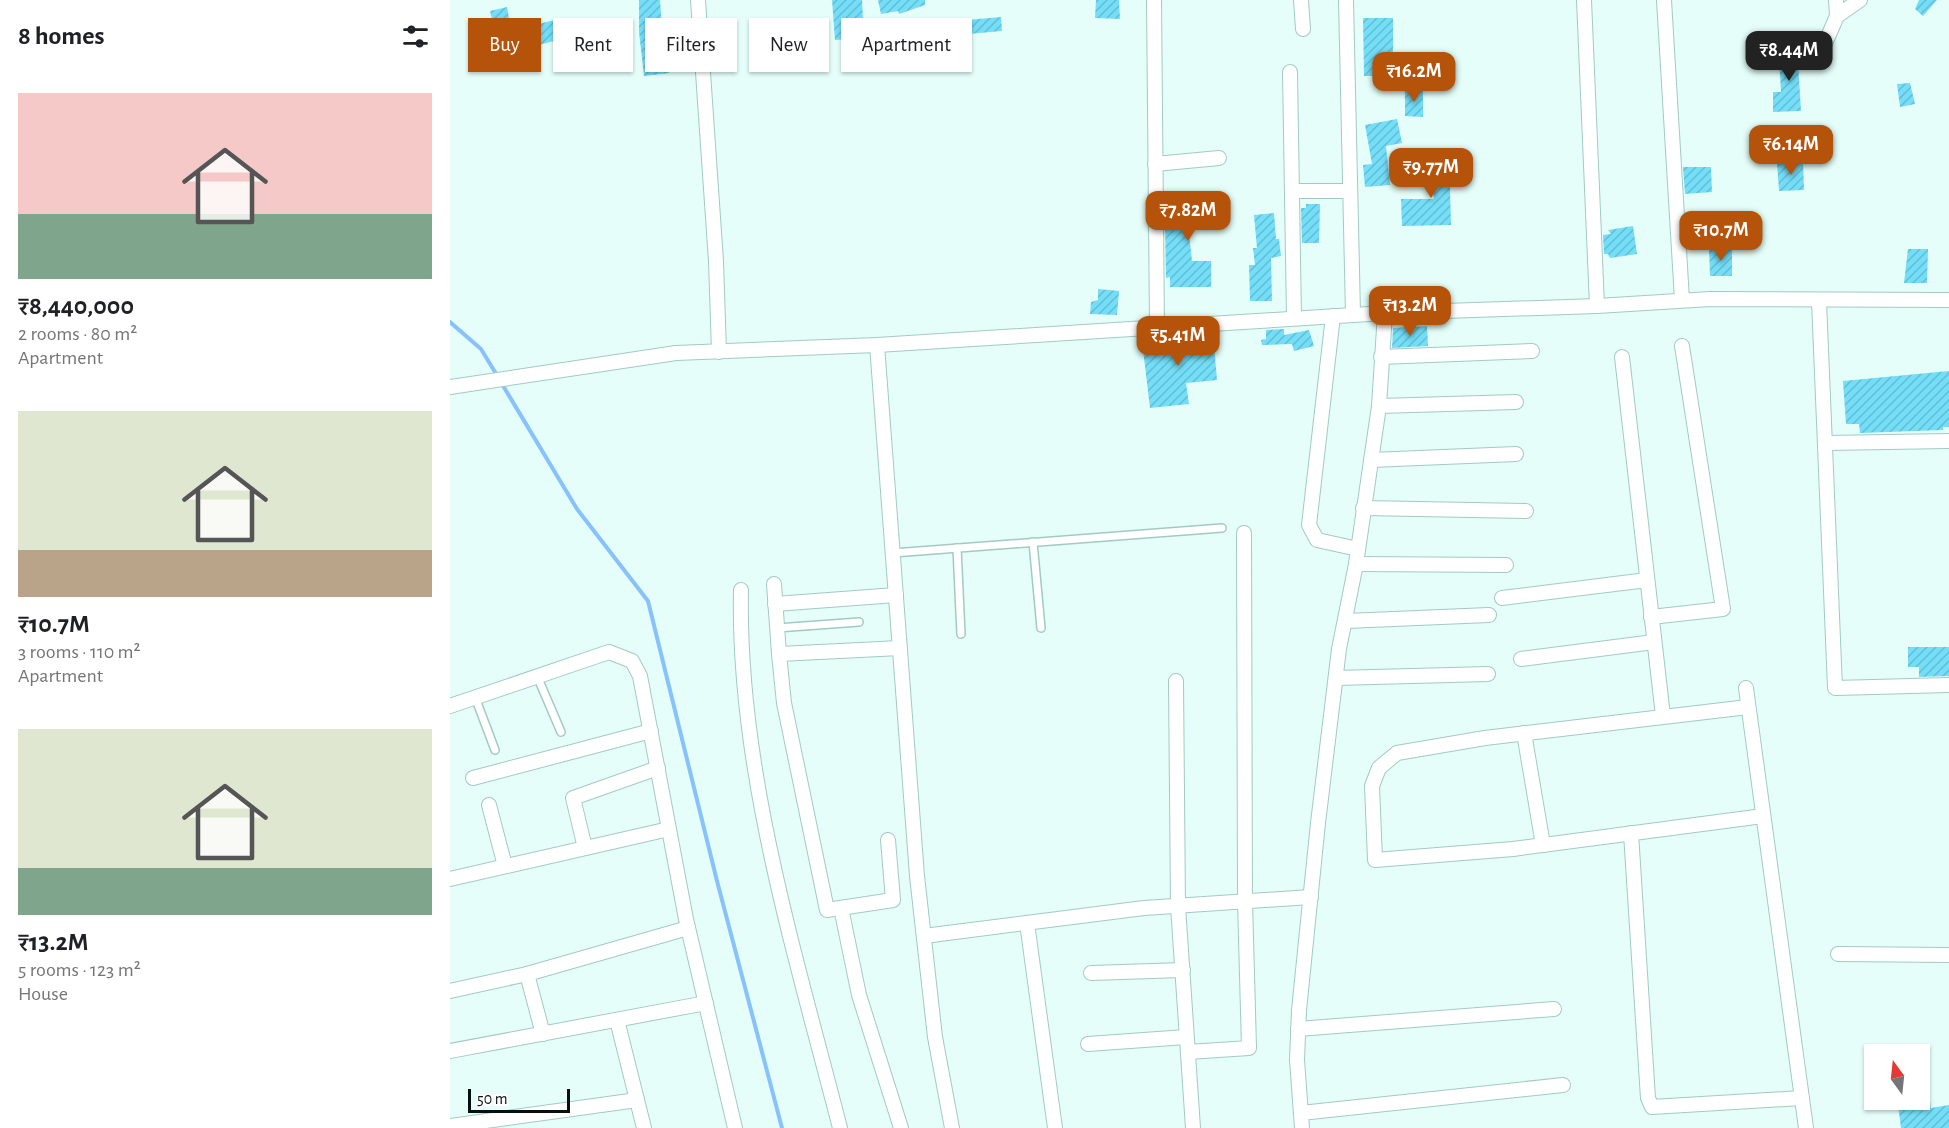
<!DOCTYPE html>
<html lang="en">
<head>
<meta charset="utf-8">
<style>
  :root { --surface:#fff; --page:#f6f6f6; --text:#202124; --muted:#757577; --accent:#b45309 }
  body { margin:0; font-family:"Alegreya Sans",sans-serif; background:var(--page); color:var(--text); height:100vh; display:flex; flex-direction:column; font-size:22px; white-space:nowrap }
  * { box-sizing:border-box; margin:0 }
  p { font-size:20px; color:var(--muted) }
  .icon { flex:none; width:33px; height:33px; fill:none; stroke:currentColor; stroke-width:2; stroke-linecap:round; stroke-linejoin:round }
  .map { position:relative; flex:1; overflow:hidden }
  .sheet { display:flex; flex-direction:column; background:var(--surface); width:450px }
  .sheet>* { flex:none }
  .top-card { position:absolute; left:18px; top:18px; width:570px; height:54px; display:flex; gap:12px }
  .needle { width:39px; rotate:345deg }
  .tools { position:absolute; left:1414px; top:1044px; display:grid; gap:12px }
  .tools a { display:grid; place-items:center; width:66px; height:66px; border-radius:0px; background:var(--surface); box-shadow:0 2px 4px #0004; font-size:30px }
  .scale { position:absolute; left:18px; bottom:15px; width:102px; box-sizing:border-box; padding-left:6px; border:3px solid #03100d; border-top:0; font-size:16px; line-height:21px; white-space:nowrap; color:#03100d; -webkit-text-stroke:4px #fff; paint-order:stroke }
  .price { position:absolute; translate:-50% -51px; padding:0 14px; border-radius:12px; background:var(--accent); color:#fff; font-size:20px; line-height:39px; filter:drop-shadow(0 2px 3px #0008) }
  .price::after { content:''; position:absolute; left:50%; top:36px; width:18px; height:14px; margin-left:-9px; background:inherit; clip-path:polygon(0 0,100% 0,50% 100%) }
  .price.active { background:#222; color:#fff }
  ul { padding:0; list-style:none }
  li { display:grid; align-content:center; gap:12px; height:318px; padding:0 18px }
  li span { display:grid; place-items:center; height:186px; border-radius:0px; color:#555 }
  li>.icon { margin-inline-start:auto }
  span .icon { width:108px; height:108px; fill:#fffc; stroke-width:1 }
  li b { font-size:26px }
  h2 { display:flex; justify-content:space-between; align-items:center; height:72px; padding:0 18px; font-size:26px }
  .tag { padding:0 21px; border-radius:0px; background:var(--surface); box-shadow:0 2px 4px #0004; font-size:21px; line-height:54px }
  .tag.active { background:var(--accent); color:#fff }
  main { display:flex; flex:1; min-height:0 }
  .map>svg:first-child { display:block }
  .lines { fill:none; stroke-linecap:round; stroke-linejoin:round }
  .stream { stroke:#88c2fd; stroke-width:4 }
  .building { fill:url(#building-hatch) }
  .service-casing { stroke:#a2cac3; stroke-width:10 }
  .minor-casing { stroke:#a2cac3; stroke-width:16 }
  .service { stroke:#fff; stroke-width:7 }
  .minor { stroke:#fff; stroke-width:14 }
</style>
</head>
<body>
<main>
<section class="sheet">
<h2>8 homes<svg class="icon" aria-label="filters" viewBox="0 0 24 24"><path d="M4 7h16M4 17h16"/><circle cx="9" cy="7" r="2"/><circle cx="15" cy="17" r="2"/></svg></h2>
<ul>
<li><span style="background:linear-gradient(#f6c9c9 65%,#7fa58c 0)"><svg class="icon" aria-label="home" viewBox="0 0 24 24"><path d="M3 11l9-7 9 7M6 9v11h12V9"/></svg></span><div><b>₹8,440,000</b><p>2 rooms · 80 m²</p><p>Apartment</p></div></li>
<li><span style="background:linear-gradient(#dfe7d0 75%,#b9a48a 0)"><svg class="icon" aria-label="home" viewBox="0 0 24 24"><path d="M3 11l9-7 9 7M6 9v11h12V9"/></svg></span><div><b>₹10.7M</b><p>3 rooms · 110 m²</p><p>Apartment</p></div></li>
<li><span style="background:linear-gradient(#dfe7d0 75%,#7fa58c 0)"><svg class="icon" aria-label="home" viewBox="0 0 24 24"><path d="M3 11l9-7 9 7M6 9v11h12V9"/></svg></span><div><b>₹13.2M</b><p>5 rooms · 123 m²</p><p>House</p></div></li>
</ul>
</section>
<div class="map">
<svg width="1499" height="1128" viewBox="0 0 1499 1128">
  <defs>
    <pattern id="building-hatch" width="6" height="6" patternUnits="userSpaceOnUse" patternTransform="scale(1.5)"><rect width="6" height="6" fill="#74ddf7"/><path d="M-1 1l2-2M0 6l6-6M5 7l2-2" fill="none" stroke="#63bdd3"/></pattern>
  </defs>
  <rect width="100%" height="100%" fill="#e5fef9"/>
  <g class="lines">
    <g class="stream">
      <polyline points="0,322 31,349 48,377"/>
      <polyline points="52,384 127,509 198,601 267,881 332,1128"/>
    </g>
  </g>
  <g class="building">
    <polygon points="189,0 210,0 212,29 214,29 219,73 194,76 189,32"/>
    <polygon points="382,0 412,0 414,38 385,40"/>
    <polygon points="428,0 475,0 475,5 449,14 448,11 431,14"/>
    <polygon points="646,0 669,0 670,19 645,18"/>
    <polygon points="1469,0 1487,0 1473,16 1465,9"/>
    <polygon points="57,7 63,38 44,43 40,28 44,27 40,11"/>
    <polygon points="551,17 552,31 518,34 516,20"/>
    <polygon points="113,18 118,37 89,45 84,25"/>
    <polygon points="913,18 943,18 943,76 914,76"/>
    <polygon points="1350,46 1353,61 1348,62 1351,111 1323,112 1323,92 1331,92 1329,57 1337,54 1336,48"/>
    <polygon points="1460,83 1465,104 1450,107 1447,84"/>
    <polygon points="955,90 973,90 973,117 955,116"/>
    <polygon points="947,119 952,143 936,146 940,185 915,187 913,165 922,164 915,125"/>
    <polygon points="995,154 1000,188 1001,225 952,226 951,199 984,199 978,156"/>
    <polygon points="1353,162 1354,190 1329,191 1327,163"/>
    <polygon points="1233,167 1261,167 1262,192 1235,194"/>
    <polygon points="737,198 775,199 775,216 737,216 742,261 761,261 761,287 720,287 720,277 716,278 715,223 719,219 716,201"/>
    <polygon points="856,204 870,204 869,243 852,243 851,208 856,208"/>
    <polygon points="824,213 826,239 829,239 831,256 821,258 822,301 800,301 799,265 805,265 803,248 807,248 804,215"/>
    <polygon points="1183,226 1187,254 1160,258 1158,254 1154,254 1153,235 1161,234 1158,230"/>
    <polygon points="1259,248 1282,248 1282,276 1260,276"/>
    <polygon points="1458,249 1478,249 1477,283 1454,283"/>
    <polygon points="648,289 669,291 667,315 640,314 641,302 648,300"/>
    <polygon points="977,326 978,346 942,348 943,328"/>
    <polygon points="834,329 834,335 859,330 864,346 844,351 842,344 812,345 811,340 816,339 816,330"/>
    <polygon points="763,333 767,380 736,383 739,404 700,408 692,341"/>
    <polygon points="1499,371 1499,427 1493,427 1493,430 1410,433 1409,424 1396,424 1393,381"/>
    <polygon points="1458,647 1499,647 1499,676 1469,677 1469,667 1458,667"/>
    <polygon points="1480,1101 1481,1108 1499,1105 1499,1128 1451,1128 1448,1105"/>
  </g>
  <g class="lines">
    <defs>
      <g id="service">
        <polyline points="583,542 591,628"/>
        <polyline points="507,548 511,634"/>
        <polyline points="443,553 772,528"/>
        <polyline points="327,628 409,622"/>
        <polyline points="87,676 111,732"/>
        <polyline points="25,697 45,750"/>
      </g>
      <g id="minor">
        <polyline points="248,0 266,261 269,352"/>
        <polyline points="704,0 707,327"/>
        <polyline points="851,0 853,29"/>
        <polyline points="896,0 903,315"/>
        <polyline points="1134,0 1147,306"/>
        <polyline points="1214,0 1232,300"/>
        <polyline points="1386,0 1387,16"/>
        <polyline points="1370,55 1387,16 1410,0"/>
        <polyline points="840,72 844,318"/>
        <polyline points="705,164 769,158"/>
        <polyline points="842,191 900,191"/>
        <polyline points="1369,301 1385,688 1499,685"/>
        <polyline points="883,316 859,525 867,540 908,549"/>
        <polyline points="427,345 467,876 485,1037 502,1128"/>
        <polyline points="931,357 1082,351"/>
        <polyline points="1172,357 1213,716"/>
        <polyline points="0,387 226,353 427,345 935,313 1147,306 1260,299 1499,300"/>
        <polyline points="929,406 1066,402"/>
        <polyline points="1376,443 1499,441"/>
        <polyline points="921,460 1066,454"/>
        <polyline points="913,508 1076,511"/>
        <polyline points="906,564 1056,565"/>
        <polyline points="324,584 329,654"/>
        <path d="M291 590C287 768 346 956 390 1128"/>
        <polyline points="1052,598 1197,580"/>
        <polyline points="325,604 446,595"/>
        <polyline points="1201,617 1273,609 1232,346"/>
        <polyline points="896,621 1039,615"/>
        <polyline points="1071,659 1204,642"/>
        <polyline points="886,678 1038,674"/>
        <polyline points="726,681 728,906 743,1128"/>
        <polyline points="1296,688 1356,1128"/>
        <polyline points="0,706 159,652 182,661 190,676 236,919 285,1128"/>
        <polyline points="1298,707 1035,738 947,753 929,768 922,786 925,860 1063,849 1313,816"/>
        <polyline points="1074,733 1093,845"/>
        <polyline points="23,778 201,731"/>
        <polyline points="39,805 55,866"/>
        <polyline points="1181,833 1198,1098 1202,1107 1352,1098"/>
        <polyline points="438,840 443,900 377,910 334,703 329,654 450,648"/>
        <polyline points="135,848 123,798 208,768"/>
        <polyline points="0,879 219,829"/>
        <polyline points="391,908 409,995 451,1128"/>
        <polyline points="577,923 605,1128"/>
        <polyline points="474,936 694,908 861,897"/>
        <polyline points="1388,954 1499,955"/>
        <polyline points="641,973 733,970"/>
        <polyline points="77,974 93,1034"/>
        <polyline points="0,991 77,974 238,928"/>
        <polyline points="167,1020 194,1128"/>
        <polyline points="848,1029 1104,1009"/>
        <polyline points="638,1044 736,1037"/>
        <polyline points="0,1051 256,1003"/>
        <polyline points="738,1052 799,1048 795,901 794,533"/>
        <polyline points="851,1113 1113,1085"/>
        <polyline points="0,1126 187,1100"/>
        <polyline points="852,1128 847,1060 849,1010 868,823 889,649 906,564 929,406 935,313"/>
      </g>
    </defs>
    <use href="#service" class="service-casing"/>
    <use href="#minor" class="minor-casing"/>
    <use href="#service" class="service"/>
    <use href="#minor" class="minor"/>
  </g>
</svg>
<div class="tools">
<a><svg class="needle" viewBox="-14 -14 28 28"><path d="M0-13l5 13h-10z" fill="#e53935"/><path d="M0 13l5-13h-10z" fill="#757577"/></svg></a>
</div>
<div class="scale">50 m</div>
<b class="price active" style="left:1339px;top:82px">₹8.44M</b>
<b class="price" style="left:964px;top:103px">₹16.2M</b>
<b class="price" style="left:1341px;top:176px">₹6.14M</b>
<b class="price" style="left:981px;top:199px">₹9.77M</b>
<b class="price" style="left:738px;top:242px">₹7.82M</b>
<b class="price" style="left:1271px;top:262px">₹10.7M</b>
<b class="price" style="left:960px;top:337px">₹13.2M</b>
<b class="price" style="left:728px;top:367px">₹5.41M</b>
<div class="top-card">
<a class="tag active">Buy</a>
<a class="tag">Rent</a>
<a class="tag">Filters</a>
<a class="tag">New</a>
<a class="tag">Apartment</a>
</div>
</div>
</main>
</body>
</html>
